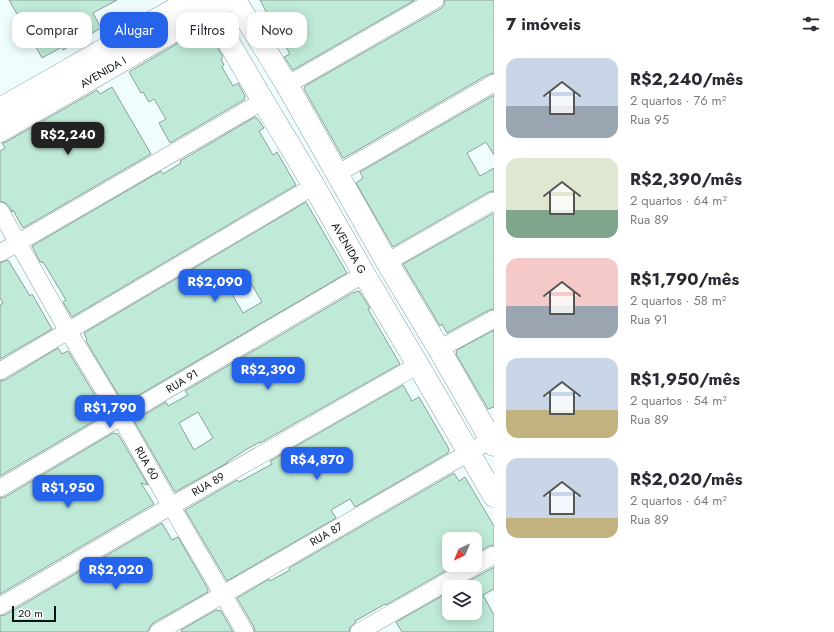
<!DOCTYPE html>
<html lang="pt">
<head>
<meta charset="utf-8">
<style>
  :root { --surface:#fff; --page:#f2f2f3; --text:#2b2b33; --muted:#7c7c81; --accent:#2563eb }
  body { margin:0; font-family:Jost,sans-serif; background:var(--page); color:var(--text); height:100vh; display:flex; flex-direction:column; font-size:15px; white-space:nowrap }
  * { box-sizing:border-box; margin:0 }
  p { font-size:13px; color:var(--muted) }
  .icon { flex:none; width:22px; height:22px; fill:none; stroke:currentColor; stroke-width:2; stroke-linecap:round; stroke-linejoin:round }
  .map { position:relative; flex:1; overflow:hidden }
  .panel { display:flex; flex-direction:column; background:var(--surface); width:340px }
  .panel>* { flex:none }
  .guide { position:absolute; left:12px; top:12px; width:380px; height:36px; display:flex; gap:8px }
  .needle { width:26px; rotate:223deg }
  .fabs { position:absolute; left:442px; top:532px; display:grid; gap:8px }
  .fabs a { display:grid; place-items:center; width:40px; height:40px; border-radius:8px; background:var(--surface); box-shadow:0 2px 10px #0003; font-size:20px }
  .scale { position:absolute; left:12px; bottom:10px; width:44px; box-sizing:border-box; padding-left:4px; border:2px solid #0c1415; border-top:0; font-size:11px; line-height:14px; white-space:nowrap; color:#0c1415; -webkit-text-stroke:3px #fff; paint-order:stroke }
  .price { position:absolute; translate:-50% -34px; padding:0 9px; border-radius:8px; background:var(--accent); color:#fff; font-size:13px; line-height:26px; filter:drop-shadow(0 1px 2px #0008) }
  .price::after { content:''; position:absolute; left:50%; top:24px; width:12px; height:9px; margin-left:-6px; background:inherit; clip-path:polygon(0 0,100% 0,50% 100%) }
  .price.selected { background:#222; color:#fff }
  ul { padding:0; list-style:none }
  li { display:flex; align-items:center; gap:12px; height:100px; padding:0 12px }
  li span { display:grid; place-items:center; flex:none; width:112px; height:80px; border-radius:12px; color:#555 }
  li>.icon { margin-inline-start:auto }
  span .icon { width:48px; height:48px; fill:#fffc; stroke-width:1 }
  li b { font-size:17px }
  h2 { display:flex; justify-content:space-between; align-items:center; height:48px; padding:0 12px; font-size:17px }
  .chip { padding:0 14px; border-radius:12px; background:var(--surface); box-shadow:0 2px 10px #0003; font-size:14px; line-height:36px }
  .chip.selected { background:var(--accent); color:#fff }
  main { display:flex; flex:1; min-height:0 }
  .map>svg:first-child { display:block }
  .building { fill:#bfead7; stroke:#8c9f97; fill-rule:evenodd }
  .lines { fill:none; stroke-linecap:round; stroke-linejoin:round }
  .street-casing { stroke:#8aa0a2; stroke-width:18 }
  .secondary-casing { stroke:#8aa0a2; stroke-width:23 }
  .street { stroke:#fff; stroke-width:17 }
  .secondary { stroke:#fff; stroke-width:22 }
  .labels { text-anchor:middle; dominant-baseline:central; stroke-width:3.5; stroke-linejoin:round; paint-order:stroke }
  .street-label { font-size:11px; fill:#0c1415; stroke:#fff }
</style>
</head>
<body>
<main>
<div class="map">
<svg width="494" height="632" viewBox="0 0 494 632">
  <rect width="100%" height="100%" fill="#effdfe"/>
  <g class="building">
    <polygon points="9,0 117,0 93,13 101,28 63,50 62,47 42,58"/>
    <polygon points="260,0 415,0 293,70 284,57 290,54 278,34 277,35 266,16 268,15"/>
    <polygon points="445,0 494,0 494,73 489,74 344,158 343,158 304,89 305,86 440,9 444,5"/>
    <polygon points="200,30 208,32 223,57 221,59 224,65 222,67 233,86 238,83 245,96 244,100 170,143 159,123 166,119 154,99 149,102 143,92 141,93 129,72"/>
    <polygon points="112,87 151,154 23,228 13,210 12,212 9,206 5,203 0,201 0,151 5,148 2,143 6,142 97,90 100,94"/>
    <polygon points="494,95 494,155 486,142 467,153 480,176 494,168 494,191 489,192 393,247 356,183 363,178 360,172"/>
    <polygon points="255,117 257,118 264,128 259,131 273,155 277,152 296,185 72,317 63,302 66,300 43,262 42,263 41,261 40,262 32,246 161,171 163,174 181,163 180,161"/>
    <path d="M306 202 347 273 125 403 124 400 122 401 86 341 87 340 84 333ZM245 273 262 302 243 313 226 284Z"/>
    <polygon points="494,213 494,309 489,310 447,333 442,324 440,326 403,264"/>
    <polygon points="8,260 30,296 32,294 52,329 0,359 0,305 3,303 0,298 0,263"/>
    <path d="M359 291 370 308 368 309 400 364 260 443V442L247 449 227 462V463L175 492 134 421 166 402 168 406 188 395 185 391 352 293ZM198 412 213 438 194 450 179 423Z"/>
    <polygon points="494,330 494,407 488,409 456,354 457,350"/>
    <polygon points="58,348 62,354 68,351 106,413 106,414 0,476 0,381 5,380"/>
    <polygon points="403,385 412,401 419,397 449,449 448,453 355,507 350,499 331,510 336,518 227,581 185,510 237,480 239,482 272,464 270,461"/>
    <polygon points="113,433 118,434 148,485 141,483 154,504 0,594 0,498 5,497"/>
    <polygon points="454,473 459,481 465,477 494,526 494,545 489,546 475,554 475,539 449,539 449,565 456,565 386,605 385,604 355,621 356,622 350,627 349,632 255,632 254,627 237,598 269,579 270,581 290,570 289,568"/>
    <polygon points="162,523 172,540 178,537 208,589 208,592 153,623 150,627 148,631 146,632 0,632 0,616 5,615"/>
    <polygon points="494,567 494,589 483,595 494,615 494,632 402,632 396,622 449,592 449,613 475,613 475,587 458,587"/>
    <polygon points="216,610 221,611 233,632 182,632 181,630"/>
  </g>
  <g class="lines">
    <defs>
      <g id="street">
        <polyline points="287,85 435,0"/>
        <polyline points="337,174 494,83"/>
        <polyline points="0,211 68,331 121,418 171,506 245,632"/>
        <polyline points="0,253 263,101"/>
        <polyline points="387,262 494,201"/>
        <polyline points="439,349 494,319"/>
        <polyline points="0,371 314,186"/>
        <polyline points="0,488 364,274"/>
        <polyline points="0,606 171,506 418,365"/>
        <polyline points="158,632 494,438"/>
        <polyline points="359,632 494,555"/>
      </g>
      <g id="secondary">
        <polyline points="204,0 263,101 314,186 364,274 418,365 494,496"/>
        <polyline points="235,0 287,85 387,262 439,349 494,445"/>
        <polyline points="0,109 191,0"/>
        <polyline points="0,131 222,3"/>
      </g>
    </defs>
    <use href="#street" class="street-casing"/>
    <use href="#secondary" class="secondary-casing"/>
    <use href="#street" class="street"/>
    <use href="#secondary" class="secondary"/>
  </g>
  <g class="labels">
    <g class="street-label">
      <text transform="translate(103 72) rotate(-30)">AVENIDA I</text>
      <text transform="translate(349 248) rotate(60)">AVENIDA G</text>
      <text transform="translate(182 381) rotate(-31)">RUA 91</text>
      <text transform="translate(147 463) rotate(60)">RUA 60</text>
      <text transform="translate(208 484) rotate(-30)">RUA 89</text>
      <text transform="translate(326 534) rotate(-30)">RUA 87</text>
    </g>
  </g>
</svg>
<div class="fabs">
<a><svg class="needle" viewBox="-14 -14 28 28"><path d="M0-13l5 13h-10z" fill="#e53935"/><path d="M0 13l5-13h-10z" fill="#7c7c81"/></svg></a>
<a><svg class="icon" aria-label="layers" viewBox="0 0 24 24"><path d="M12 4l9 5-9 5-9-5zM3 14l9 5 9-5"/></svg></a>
</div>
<div class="scale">20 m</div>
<b class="price selected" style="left:68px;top:156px">R$2,240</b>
<b class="price" style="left:215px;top:303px">R$2,090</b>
<b class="price" style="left:268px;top:391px">R$2,390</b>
<b class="price" style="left:110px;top:429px">R$1,790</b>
<b class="price" style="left:317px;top:481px">R$4,870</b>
<b class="price" style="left:68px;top:509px">R$1,950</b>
<b class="price" style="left:116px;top:591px">R$2,020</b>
<div class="guide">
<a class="chip">Comprar</a>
<a class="chip selected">Alugar</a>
<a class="chip">Filtros</a>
<a class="chip">Novo</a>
</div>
</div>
<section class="panel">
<h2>7 imóveis<svg class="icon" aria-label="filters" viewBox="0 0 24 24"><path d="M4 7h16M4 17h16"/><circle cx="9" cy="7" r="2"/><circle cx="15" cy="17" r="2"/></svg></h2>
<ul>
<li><span style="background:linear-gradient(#c9d6e8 60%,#9aa5b1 0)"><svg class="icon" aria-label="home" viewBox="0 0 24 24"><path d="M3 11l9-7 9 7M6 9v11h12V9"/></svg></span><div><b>R$2,240/mês</b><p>2 quartos · 76 m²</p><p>Rua 95</p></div></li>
<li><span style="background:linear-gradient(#dfe7d0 65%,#7fa58c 0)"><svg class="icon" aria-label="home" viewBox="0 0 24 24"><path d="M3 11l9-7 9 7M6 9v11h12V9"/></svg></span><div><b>R$2,390/mês</b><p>2 quartos · 64 m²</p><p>Rua 89</p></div></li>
<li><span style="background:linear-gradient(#f6c9c9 60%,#9aa5b1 0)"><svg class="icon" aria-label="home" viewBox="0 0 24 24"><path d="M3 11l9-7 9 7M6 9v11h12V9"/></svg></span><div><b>R$1,790/mês</b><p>2 quartos · 58 m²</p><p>Rua 91</p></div></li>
<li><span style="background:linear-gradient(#c9d6e8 65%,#c2b280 0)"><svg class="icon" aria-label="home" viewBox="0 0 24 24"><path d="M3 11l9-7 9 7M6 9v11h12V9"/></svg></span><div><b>R$1,950/mês</b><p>2 quartos · 54 m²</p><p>Rua 89</p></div></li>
<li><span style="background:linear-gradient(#c9d6e8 75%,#c2b280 0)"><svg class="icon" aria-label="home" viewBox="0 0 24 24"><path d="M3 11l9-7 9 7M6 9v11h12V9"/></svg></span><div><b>R$2,020/mês</b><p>2 quartos · 64 m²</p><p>Rua 89</p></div></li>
</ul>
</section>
</main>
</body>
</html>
